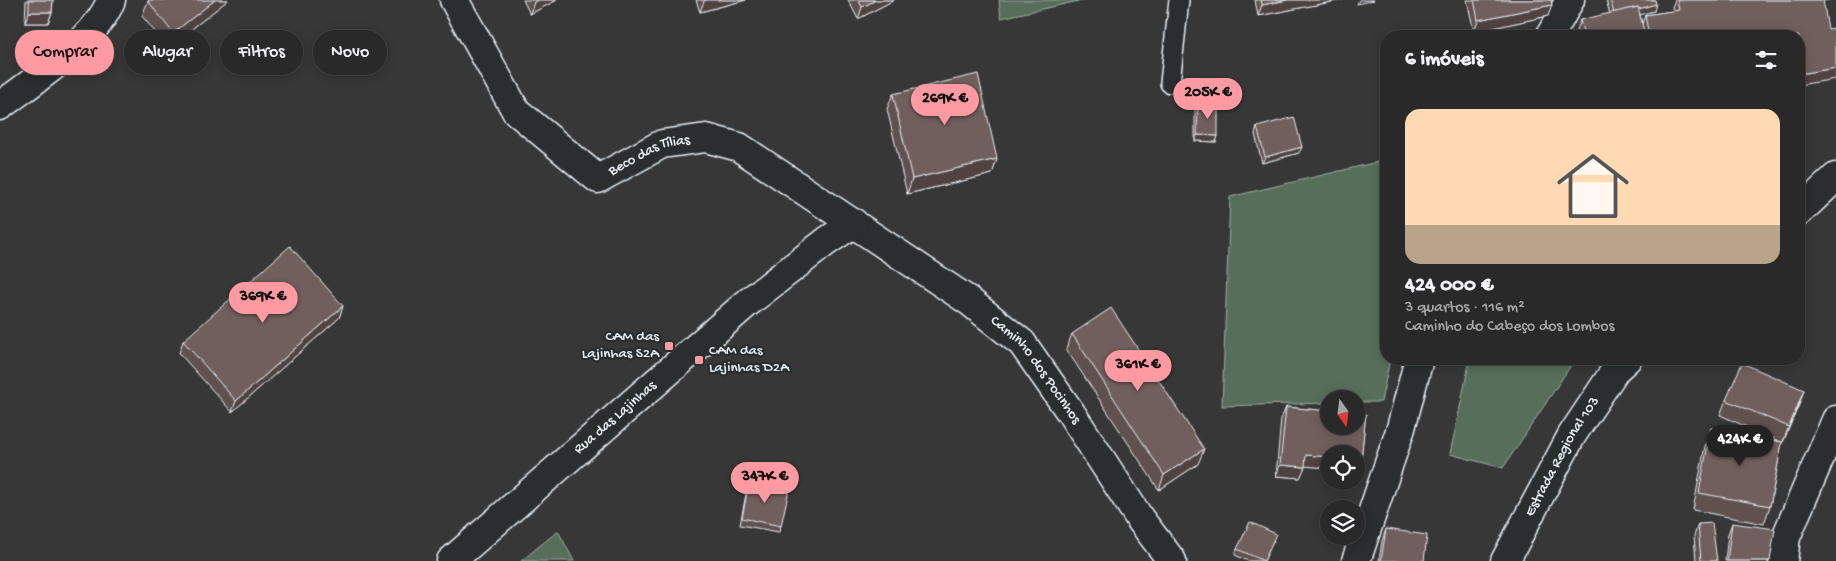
<!DOCTYPE html>
<html lang="pt">
<head>
<meta charset="utf-8">
<style>
  :root { --surface:#2a2929; --page:#363535; --text:#f1f3f6; --muted:#a5a6a8; --line:#464546; --accent:#ff9aa2 }
  body { margin:0; font-family:"Gochi Hand",sans-serif; background:var(--page); color:var(--text); height:100vh; display:flex; flex-direction:column; font-size:19px; white-space:nowrap }
  * { box-sizing:border-box; margin:0 }
  p { font-size:16px; color:var(--muted) }
  .icon { flex:none; width:28px; height:28px; fill:none; stroke:currentColor; stroke-width:2; stroke-linecap:round; stroke-linejoin:round }
  .map { position:relative; flex:1; overflow:hidden }
  .details { position:absolute; left:1380px; top:30px; width:425px; height:335px; display:flex; flex-direction:column; background:var(--surface); border-radius:20px; box-shadow:0 2px 12px #0003,0 0 0 1px var(--line) }
  .details>* { flex:none }
  .guide { position:absolute; left:15px; top:30px; width:475px; height:45px; display:flex; gap:10px }
  .needle { width:32px; rotate:166deg }
  .buttons { position:absolute; left:1320px; top:390px; display:grid; gap:10px }
  .buttons a { display:grid; place-items:center; width:45px; height:45px; border-radius:50%; background:var(--surface); box-shadow:0 2px 12px #0003,0 0 0 1px var(--line); font-size:25px }
  .price { position:absolute; translate:-50% -42px; padding:0 11px; border-radius:18px; background:var(--accent); color:#111; font-size:16px; line-height:32px; filter:drop-shadow(0 1px 2px #0008) }
  .price::after { content:''; position:absolute; left:50%; top:30px; width:15px; height:11px; margin-left:-8px; background:inherit; clip-path:polygon(0 0,100% 0,50% 100%) }
  .price.on { background:#222; color:#fff }
  ul { padding:0; list-style:none }
  li { display:grid; align-content:center; gap:10px; height:265px; padding:0 25px }
  li+li { border-top:1px solid var(--line) }
  li span { display:grid; place-items:center; height:155px; border-radius:15px; color:#555 }
  li>.icon { margin-inline-start:auto }
  span .icon { width:90px; height:90px; fill:#fffc; stroke-width:1 }
  li b { font-size:21px }
  h2 { display:flex; justify-content:space-between; align-items:center; height:60px; padding:0 25px; font-size:21px }
  .tag { padding:0 18px; border-radius:22px; background:var(--surface); box-shadow:0 2px 12px #0003,0 0 0 1px var(--line); font-size:18px; line-height:45px }
  .tag.on { background:var(--accent); color:#111 }
  .map>svg:first-child { display:block }
  .green { fill:#576e5a; stroke:#a0b0a9 }
  .lines { fill:none; stroke-linecap:round; stroke-linejoin:round }
  .service-casing { stroke:#e8f1f8; stroke-width:22 }
  .minor-casing { stroke:#e8f1f8; stroke-width:31 }
  .secondary-casing { stroke:#e8f1f8; stroke-width:31 }
  .service { stroke:#2a2d2e; stroke-width:19 }
  .minor { stroke:#2a2d2e; stroke-width:28 }
  .secondary { stroke:#2a2d2e; stroke-width:28 }
  .wall { fill:#615150; stroke:#e8f1f8 }
  .shaded-wall { fill:#4f4241; stroke:#e8f1f8 }
  .building { fill:#715e5d; stroke:#e8f1f8 }
  .poi-dot { fill:#ff9aa2; stroke:#2a2d2e; stroke-width:2 }
  .labels { text-anchor:middle; dominant-baseline:central; stroke-width:4.5; stroke-linejoin:round; paint-order:stroke }
  .street-label { font-size:15px; fill:#e8f1f8; stroke:#2a2d2e }
  .poi-label { font-size:15px; fill:#e8f1f8; stroke:#2a2d2e; text-anchor:end }
</style>
</head>
<body>
<div class="map">
<svg width="1836" height="561" viewBox="0 0 1836 561">
  <rect width="100%" height="100%" fill="#383737"/>
  <filter id="ink" filterUnits="userSpaceOnUse"><feTurbulence type="fractalNoise" baseFrequency=".02" numOctaves="2"/><feDisplacementMap in="SourceGraphic" scale="10" xChannelSelector="R" yChannelSelector="G"/><feConvolveMatrix kernelMatrix="1 2 1 2 8 2 1 2 1" color-interpolation-filters="sRGB"/></filter>
  <g filter="url(#ink)">
    <g class="green">
      <polygon points="999,0 1083,0 1001,18"/>
      <polygon points="1386,160 1386,359 1390,359 1381,402 1356,402 1356,399 1329,399 1329,403 1222,406 1230,197"/>
      <polygon points="1470,359 1575,359 1503,468 1450,454"/>
      <polygon points="558,531 574,561 521,561"/>
    </g>
    <g class="lines">
      <defs>
        <polyline id="service" points="1170,83 1179,0"/>
        <g id="minor">
          <path id="s1" d="M454 0 516 111 598 179 662 144 706 138 739 147 969 301 1022 343 1071 413 1140 519 1172 561"/>
          <polyline points="1550,36 1570,0"/>
          <path d="M0 106C34 80 96 41 111 0"/>
          <path id="s2" d="M451 561 746 304 827 241 854 223"/>
          <polyline points="1356,561 1401,428 1419,359"/>
          <polyline points="1783,561 1786,537 1836,420"/>
        </g>
        <g id="secondary">
          <polyline points="1799,212 1836,177"/>
          <path id="s3" d="M1505 561 1572 435 1616 369 1627 359"/>
        </g>
      </defs>
      <use href="#service" class="service-casing"/>
      <use href="#minor" class="minor-casing"/>
      <use href="#secondary" class="secondary-casing"/>
      <use href="#service" class="service"/>
      <use href="#minor" class="minor"/>
      <use href="#secondary" class="secondary"/>
    </g>
    <g class="wall">
      <polygon points="26,0 53,0 52,12 48,23 25,23"/>
      <polygon points="228,0 168,48 142,16 148,1"/>
      <polygon points="523,0 557,0 530,14"/>
      <polygon points="696,0 746,0 700,12"/>
      <polygon points="848,0 894,0 858,19"/>
      <polygon points="1255,0 1342,0 1258,16"/>
      <polygon points="1467,0 1551,0 1548,16 1474,32"/>
      <polygon points="1606,0 1655,0 1654,11 1640,14 1642,24 1645,15 1673,11 1672,7 1675,0 1830,0 1823,1 1799,36 1577,36 1576,31 1580,20 1610,14"/>
      <polygon points="893,94 997,159 992,174 907,194 887,109"/>
      <polygon points="1198,104 1218,136 1216,142 1195,141 1195,111"/>
      <polygon points="1257,127 1299,153 1262,163 1255,134"/>
      <polygon points="343,306 339,318 232,412 179,353 183,341"/>
      <polygon points="1072,334 1198,464 1159,490 1066,349"/>
      <polygon points="1804,390 1783,442 1782,442 1770,506 1764,524 1693,510 1705,446 1711,428 1781,442 1720,415 1726,400"/>
      <polygon points="1286,407 1329,411 1329,426 1356,426 1356,414 1366,414 1361,459 1357,471 1356,471 1356,454 1329,454 1329,468 1305,466 1300,478 1276,476 1281,419"/>
      <polygon points="749,482 781,526 779,532 740,525 747,489"/>
      <polygon points="1732,523 1770,561 1725,561 1728,534"/>
      <polygon points="1698,524 1717,561 1696,561 1694,536"/>
      <polygon points="1386,529 1424,561 1379,561 1382,541"/>
      <polygon points="1274,540 1264,561 1248,561 1235,555 1237,549"/>
    </g>
    <g class="shaded-wall">
      <polygon points="215,0 228,0 168,48 173,33"/>
      <polygon points="539,0 557,0 530,14 534,2"/>
      <polygon points="707,0 746,0 700,12 704,1"/>
      <polygon points="876,0 894,0 858,19 862,7"/>
      <polygon points="1287,0 1342,0 1258,16 1262,5"/>
      <polygon points="1359,0 1374,0 1357,4"/>
      <polygon points="1656,4 1654,11 1612,22 1614,15"/>
      <polygon points="1552,5 1548,16 1474,32 1478,20"/>
      <polygon points="29,12 52,12 48,23 25,23"/>
      <polygon points="1836,68 1836,79 1799,85 1799,74"/>
      <polygon points="1197,135 1218,136 1216,142 1195,141"/>
      <polygon points="1302,147 1299,153 1262,163 1265,157"/>
      <polygon points="997,159 992,174 907,194 912,179"/>
      <polygon points="343,306 339,318 232,412 236,401"/>
      <polygon points="1804,390 1799,405 1783,442 1789,427"/>
      <polygon points="1204,449 1198,464 1159,490 1164,475"/>
      <polygon points="1306,455 1329,457 1329,468 1302,466"/>
      <polygon points="1356,459 1361,459 1357,471 1356,471"/>
      <polygon points="1280,465 1305,467 1300,478 1276,476"/>
    </g>
    <g class="building">
      <polygon points="29,0 53,0 52,12 29,12"/>
      <polygon points="149,0 215,0 173,33 148,1"/>
      <polygon points="858,0 876,0 862,7"/>
      <polygon points="1261,0 1287,0 1262,5"/>
      <polygon points="1474,0 1551,0 1552,5 1478,20"/>
      <polygon points="1610,0 1655,0 1656,4 1639,9 1638,7 1614,13"/>
      <polygon points="1677,0 1823,0 1828,29 1836,28 1836,68 1799,74 1799,36 1649,36 1645,15 1679,10"/>
      <polygon points="1638,7 1645,36 1584,36 1580,20"/>
      <polygon points="978,74 997,159 912,179 893,94"/>
      <polygon points="1198,104 1218,104 1218,136 1197,135"/>
      <polygon points="1294,117 1302,147 1265,157 1257,127"/>
      <polygon points="290,246 343,306 236,401 183,341"/>
      <polygon points="1111,308 1204,449 1164,475 1072,334"/>
      <polygon points="1742,363 1804,390 1789,427 1726,400"/>
      <polygon points="1286,407 1329,411 1329,426 1356,426 1356,414 1366,414 1361,459 1356,459 1356,454 1329,454 1329,457 1306,455 1305,467 1280,465"/>
      <polygon points="1711,428 1782,442 1770,506 1699,493"/>
      <polygon points="749,482 789,490 781,526 742,518"/>
      <polygon points="1250,522 1276,534 1264,561 1237,549"/>
      <polygon points="1712,523 1717,561 1701,561 1698,524"/>
      <polygon points="1732,523 1775,529 1770,561 1727,561"/>
      <polygon points="1386,529 1427,535 1424,561 1381,561"/>
    </g>
  </g>
  <g class="poi-dot">
    <rect x="664" y="341" width="10" height="10" rx="2.5"/>
    <rect x="694" y="355" width="10" height="10" rx="2.5"/>
  </g>
  <g class="labels">
    <g class="street-label">
      <text stroke="none"><textPath href="#s1" startOffset="291">Beco das Tílias</textPath></text>
      <text stroke="none"><textPath href="#s1" startOffset="759">Caminho dos Pocinhos</textPath></text>
      <text stroke="none"><textPath href="#s2" startOffset="218">Rua das Lajinhas</textPath></text>
      <text stroke="none"><textPath href="#s3" startOffset="119">Estrada Regional 103</textPath></text>
    </g>
    <g class="poi-label">
      <text x="659" y="337">CAM das<tspan x="659" dy="17">Lajinhas S2A</tspan></text>
      <text x="709" y="351" text-anchor="start">CAM das<tspan x="709" dy="17">Lajinhas D2A</tspan></text>
    </g>
  </g>
</svg>
<div class="buttons">
<a><svg class="needle" viewBox="-14 -14 28 28"><path d="M0-13l5 13h-10z" fill="#e53935"/><path d="M0 13l5-13h-10z" fill="#a5a6a8"/></svg></a>
<a><svg class="icon" aria-label="locate" viewBox="0 0 24 24"><circle cx="12" cy="12" r="6"/><path d="M12 2v4M12 18v4M2 12h4M18 12h4"/></svg></a>
<a><svg class="icon" aria-label="layers" viewBox="0 0 24 24"><path d="M12 4l9 5-9 5-9-5zM3 14l9 5 9-5"/></svg></a>
</div>
<b class="price" style="left:1208px;top:120px">205K €</b>
<b class="price" style="left:945px;top:126px">269K €</b>
<b class="price" style="left:263px;top:324px">369K €</b>
<b class="price" style="left:1138px;top:392px">361K €</b>
<b class="price on" style="left:1740px;top:467px">424K €</b>
<b class="price" style="left:765px;top:504px">347K €</b>
<div class="guide">
<a class="tag on">Comprar</a>
<a class="tag">Alugar</a>
<a class="tag">Filtros</a>
<a class="tag">Novo</a>
</div>
<section class="details">
<h2>6 imóveis<svg class="icon" aria-label="filters" viewBox="0 0 24 24"><path d="M4 7h16M4 17h16"/><circle cx="9" cy="7" r="2"/><circle cx="15" cy="17" r="2"/></svg></h2>
<ul>
<li><span style="background:linear-gradient(#ffd9b3 75%,#b9a48a 0)"><svg class="icon" aria-label="home" viewBox="0 0 24 24"><path d="M3 11l9-7 9 7M6 9v11h12V9"/></svg></span><div><b>424 000 €</b><p>3 quartos · 116 m²</p><p>Caminho do Cabeço dos Lombos</p></div></li>
</ul>
</section>
</div>
</body>
</html>
